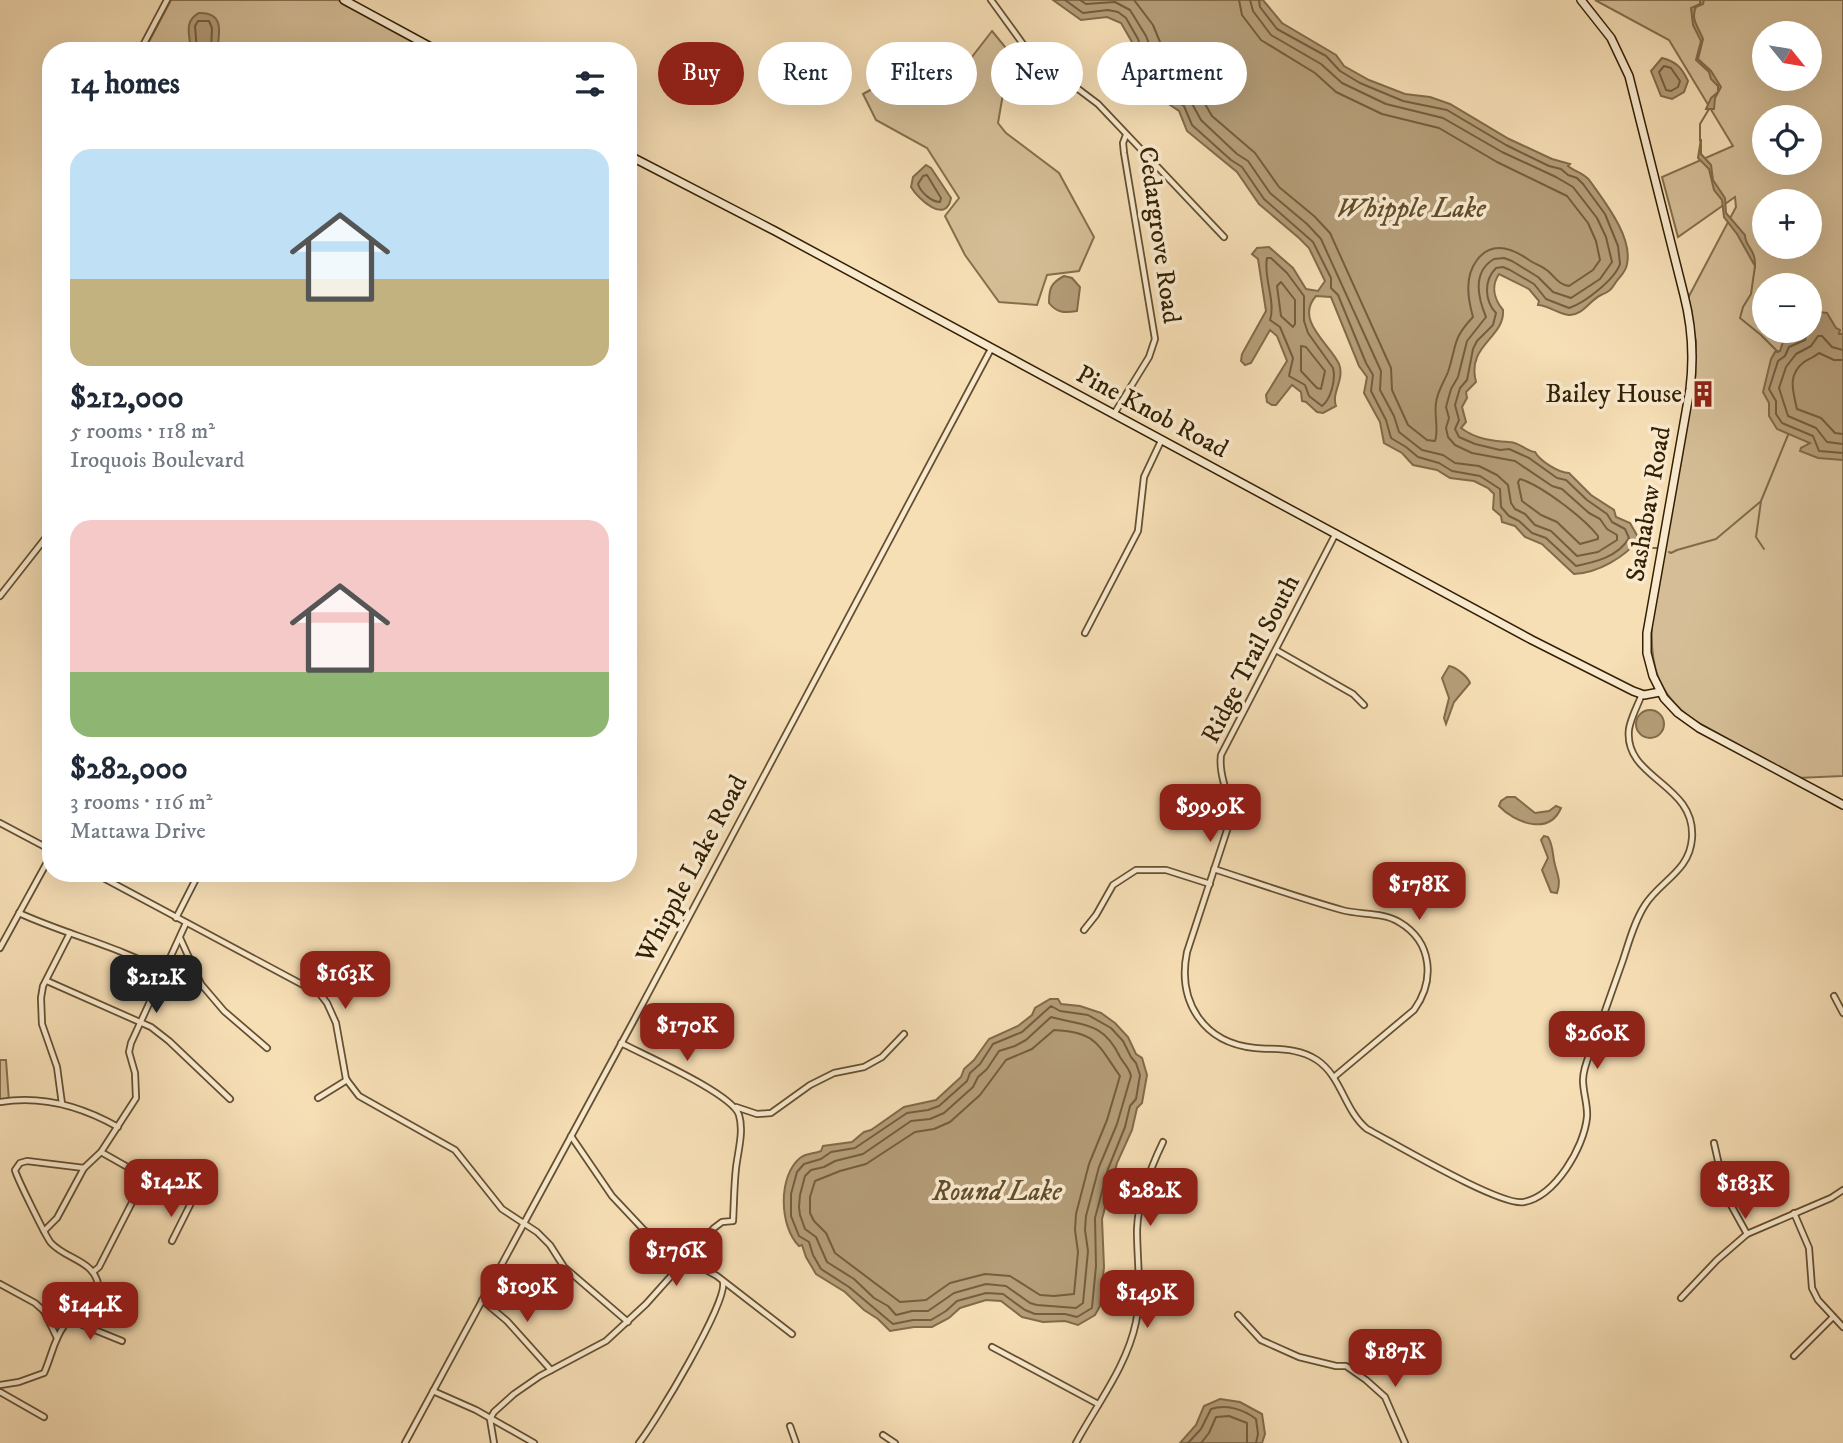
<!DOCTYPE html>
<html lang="en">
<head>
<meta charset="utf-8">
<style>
  :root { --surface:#fff; --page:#f6f6f7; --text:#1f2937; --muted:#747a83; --accent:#8f2418 }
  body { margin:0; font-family:"IM FELL DW Pica",serif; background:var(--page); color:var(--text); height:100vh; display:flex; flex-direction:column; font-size:26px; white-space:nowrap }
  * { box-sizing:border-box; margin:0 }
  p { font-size:23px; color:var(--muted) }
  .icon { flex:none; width:38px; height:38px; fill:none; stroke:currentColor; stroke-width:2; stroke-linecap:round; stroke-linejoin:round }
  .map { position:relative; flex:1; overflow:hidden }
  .details { position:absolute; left:42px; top:42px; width:595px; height:840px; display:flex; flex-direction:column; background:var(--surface); border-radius:28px; box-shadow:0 7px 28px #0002 }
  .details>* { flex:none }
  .banner { position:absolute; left:658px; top:42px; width:665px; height:63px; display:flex; gap:14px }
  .needle { width:46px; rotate:120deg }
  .buttons { position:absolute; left:1752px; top:21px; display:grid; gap:14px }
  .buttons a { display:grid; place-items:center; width:70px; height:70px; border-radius:50%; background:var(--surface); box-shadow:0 7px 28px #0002; font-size:35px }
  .price { position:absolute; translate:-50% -60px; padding:0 16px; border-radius:14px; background:var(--accent); color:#fff; font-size:23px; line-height:46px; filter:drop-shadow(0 2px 4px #0008) }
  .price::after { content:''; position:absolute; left:50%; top:42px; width:21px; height:16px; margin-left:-10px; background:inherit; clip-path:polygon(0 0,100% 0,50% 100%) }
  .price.current { background:#222; color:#fff }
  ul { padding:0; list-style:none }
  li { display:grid; align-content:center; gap:14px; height:371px; padding:0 28px }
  li span { display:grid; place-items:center; height:217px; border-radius:21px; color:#555 }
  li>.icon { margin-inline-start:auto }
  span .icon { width:126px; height:126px; fill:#fffc; stroke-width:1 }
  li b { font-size:30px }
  h2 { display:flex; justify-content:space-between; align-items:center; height:84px; padding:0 28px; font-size:30px }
  .tag { padding:0 24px; border-radius:32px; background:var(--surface); box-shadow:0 7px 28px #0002; font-size:24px; line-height:63px }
  .tag.current { background:var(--accent); color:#fff }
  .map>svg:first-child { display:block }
  .green { fill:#d5be97; stroke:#846f4d; stroke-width:2; fill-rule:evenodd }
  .water { fill:#b49d78; stroke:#806b49; stroke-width:2 }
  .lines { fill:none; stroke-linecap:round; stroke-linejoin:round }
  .shore { stroke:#745e3e; stroke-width:2 }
  .stream { stroke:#806b49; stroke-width:2 }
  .street-casing { stroke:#645030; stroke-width:8 }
  .secondary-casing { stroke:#332003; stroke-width:10 }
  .street { stroke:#f9eacf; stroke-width:4.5 }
  .secondary { stroke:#f9eacf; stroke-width:7 }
  .labels { text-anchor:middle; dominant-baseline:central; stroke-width:7; stroke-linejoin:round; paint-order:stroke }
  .street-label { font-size:26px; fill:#332003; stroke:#f9eacf }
  .poi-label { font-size:26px; fill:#332003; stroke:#f9eacf; text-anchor:end }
  .water-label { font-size:28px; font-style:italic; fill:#604c2c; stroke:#f9eacf }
</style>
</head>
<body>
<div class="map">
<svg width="1843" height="1443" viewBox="0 0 1843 1443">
  <rect width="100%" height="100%" fill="#f6deb5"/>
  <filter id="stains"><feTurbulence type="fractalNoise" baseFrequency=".00286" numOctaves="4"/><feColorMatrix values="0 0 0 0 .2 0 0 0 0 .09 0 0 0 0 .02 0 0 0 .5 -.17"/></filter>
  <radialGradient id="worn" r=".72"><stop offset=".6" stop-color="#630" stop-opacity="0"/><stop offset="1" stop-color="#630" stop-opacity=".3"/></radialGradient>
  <g class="green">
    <polygon points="171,0 338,0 432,51 144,51"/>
    <path d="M1595 0H1843V776L1797 778 1692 719C1657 692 1650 666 1652 623L1695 379 1696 342 1688 298 1736 207 1735 197 1678 237 1662 177 1733 146 1669 40ZM1764 33H1810V79H1764ZM1764 117H1810V163H1764ZM1764 201H1810V247H1764ZM1764 285H1810V331H1764Z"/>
    <polygon points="992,31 1010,53 998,123 1006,133 1059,173 1094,237 1079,271 1047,275 1037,305 999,302 965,255 945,216 959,198 927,148 876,120 863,94 885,82 961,71"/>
    <polygon points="0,1060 6,1060 9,1101 0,1102"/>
  </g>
  <g class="water">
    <path d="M1053 0H1263L1282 23 1336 55 1344 66 1369 80 1405 94 1430 97 1450 104 1509 139 1552 159 1570 164 1568 166C1575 172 1584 173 1590 181 1604 201 1633 237 1627 264 1626 272 1621 275 1616 282 1611 290 1609 292 1601 295 1590 300 1582 316 1569 315 1558 314 1548 305 1538 305L1539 301 1529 289 1499 274C1491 286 1494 299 1503 310 1505 338 1466 345 1476 382L1466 392 1467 398 1462 407 1466 422 1461 428C1476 439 1491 441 1509 442 1519 442 1526 451 1535 452 1540 461 1559 473 1569 473L1591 495 1614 510 1616 517 1630 523 1639 539C1625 557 1598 573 1574 574L1542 544 1525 537 1515 526 1502 522 1501 516 1493 509 1494 494 1488 488 1474 481 1450 478 1437 470 1413 465 1402 453 1384 443 1380 422 1364 393 1367 377 1359 366 1331 297 1316 296C1294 320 1330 344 1339 364 1345 379 1331 393 1336 406L1323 413 1317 412 1306 402 1302 401 1301 392 1292 385 1276 405H1272L1267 402 1266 395 1287 361 1277 336 1270 330 1251 363 1245 365 1241 361 1242 354 1266 311 1258 259 1252 254 1257 248 1269 247 1293 268 1306 289 1318 291 1325 281 1309 248 1299 238 1259 204 1237 172 1187 131 1179 111 1149 91 1147 80 1132 42 1121 23 1107 17 1081 20Z"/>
    <path d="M1700 0H1704L1703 4 1696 7C1690 19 1699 28 1703 39L1698 59 1711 71 1721 87 1715 98 1714 109H1706L1711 98 1718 92V86L1711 79 1709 72 1696 60 1701 41 1693 25 1691 8 1700 4Z"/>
    <path d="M199 13C224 12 220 32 217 51H191C190 36 183 21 199 13Z"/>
    <path d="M1662 58C1677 62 1682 68 1688 81L1684 92 1672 99 1661 96 1651 71Z"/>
    <path d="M1701 139V154L1711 165 1713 180 1725 198 1726 213 1745 235C1745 247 1756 249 1755 266L1737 234 1724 217 1722 200 1714 190 1709 169 1698 158Z"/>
    <path d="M926 165 931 168 951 198C946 225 918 199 911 187L913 177Z"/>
    <path d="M1064 276 1072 278 1080 287 1077 311C1064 313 1057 313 1049 303 1049 288 1051 283 1064 276Z"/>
    <polygon points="1810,311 1827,313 1836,328 1840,330 1839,334 1843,334 1843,460 1818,458 1800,451 1801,448 1810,443 1777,429 1769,416 1769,403 1763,392 1771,359 1775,352 1780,351 1783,342 1799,336 1802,331 1810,331"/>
    <path d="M1449 666C1456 667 1468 677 1470 683L1454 702 1446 724 1444 718 1449 698 1442 678Z"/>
    <circle cx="1650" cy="724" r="14"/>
    <path d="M1507 797H1515L1535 813 1549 811 1556 806 1561 808C1549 836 1515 823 1499 806L1501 801Z"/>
    <path d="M1544 836 1548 837C1554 847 1552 855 1555 865 1558 877 1561 881 1557 893L1551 892 1542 870 1548 858 1541 840Z"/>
    <path d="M1050 999H1058L1061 1004 1080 1006 1101 1013 1115 1023 1128 1037 1136 1054 1142 1058 1147 1075 1142 1103 1137 1108 1132 1130 1117 1163 1102 1219 1104 1267 1100 1306 1095 1315 1078 1325 1065 1321 1043 1322 1022 1317 1001 1301 986 1300 960 1308 949 1318 932 1327H914L890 1331 878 1319 864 1310 845 1292 816 1274 806 1257 802 1245 799 1246C779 1226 778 1176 800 1158 806 1153 814 1154 821 1151L823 1146 852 1142 864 1132 871 1130 904 1107 936 1100 961 1077 964 1069 974 1060 989 1039 1018 1026 1032 1015 1035 1008Z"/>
    <polygon points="1220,1399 1240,1402 1262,1414 1265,1434 1262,1443 1180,1443 1196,1425 1204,1406"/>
  </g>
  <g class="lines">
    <g class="shore">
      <path d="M1065 0 1083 13 1108 10 1118 12 1126 18 1138 39 1156 88 1184 106 1192 125 1231 160 1242 167 1264 199 1313 242 1331 278V288L1338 295 1366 363 1373 375 1371 391 1386 420 1391 438 1406 447 1418 457 1439 463 1452 471 1480 476 1500 489 1501 507 1509 516 1519 521 1532 533 1546 538 1576 566C1595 562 1618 557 1629 538L1625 529 1612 522 1607 514 1587 500 1566 480 1557 478 1529 458 1509 449 1500 450 1475 444 1459 437 1455 429 1459 420 1455 405 1460 388 1467 380 1473 349 1477 341 1493 325 1496 313C1484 300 1484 280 1496 268L1503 267 1510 270 1534 284 1546 299 1569 308C1585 303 1615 279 1620 264L1618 246 1605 214 1583 184 1577 178 1568 175 1561 169 1549 166 1506 145 1447 110 1403 101 1360 83 1340 71 1326 56 1277 29 1260 7 1259 0"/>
      <path d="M1080 0 1086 4 1115 2 1130 10 1146 36 1164 83 1190 100 1201 120 1237 154 1248 161 1270 193 1307 224 1321 239 1381 371 1380 390 1394 416 1399 432 1422 450 1443 455 1455 463 1479 466 1497 475 1508 485 1511 503 1515 509 1525 514 1535 525 1551 531 1577 556 1598 552 1617 540V535L1607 529 1600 519 1589 513 1562 489 1552 486 1515 461 1472 453 1455 445 1448 437 1446 428 1449 418 1446 407 1451 389 1458 377 1467 341 1486 317C1478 298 1472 272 1494 259L1504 258 1512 261 1538 277 1553 292 1571 298 1600 279 1612 262 1606 237 1597 218 1573 187 1556 177 1502 152 1443 118 1386 104 1342 83 1321 64 1271 35 1253 11 1250 0"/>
      <path d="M1134 0 1153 25 1174 76 1198 92 1212 116 1255 153 1279 187 1314 216 1330 233 1391 368 1392 390 1408 425 1427 440 1435 441C1439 430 1434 416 1436 403 1437 392 1444 382 1448 372 1457 345 1452 339 1473 317 1468 299 1464 277 1477 260 1492 240 1512 248 1529 260 1535 264 1542 266 1548 271 1556 278 1558 284 1569 286L1593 270 1600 260 1596 241 1588 223 1567 196 1497 162 1439 128 1382 114 1336 92 1315 73 1261 40 1242 15 1239 0"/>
      <polyline points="197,51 195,26 198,21 209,21 212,28 211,51"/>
      <polygon points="1664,66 1671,68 1680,81 1678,87 1671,91 1666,90 1659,72"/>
      <path d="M923 176 927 175 941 198 940 202C932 202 921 193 918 184Z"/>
      <path d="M1267 258H1271L1287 273 1304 296V321L1308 333 1333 368C1336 379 1331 399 1322 406L1309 396 1305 385 1289 376 1293 358 1280 327 1270 320C1276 301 1263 277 1267 258Z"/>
      <polygon points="1281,282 1295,300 1295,324 1293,327 1281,316 1277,286"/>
      <polyline points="1808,331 1805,340 1789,347 1785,356 1778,361 1769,389 1776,401 1776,414 1782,423 1813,436 1819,451 1843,453"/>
      <polygon points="1301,346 1306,347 1325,371 1321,389 1317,388 1301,371"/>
      <polyline points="1843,350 1832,347 1822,336 1818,336 1811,346 1796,354 1786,367 1779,388 1788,416 1816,428 1827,442 1843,444"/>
      <path d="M1843 360H1834L1819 353C1814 357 1809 359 1804 362 1787 375 1793 391 1797 409L1821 418 1835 433 1843 434"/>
      <path d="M1520 479C1541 485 1584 518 1598 536V539L1580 544 1557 522 1541 515 1522 501 1518 482Z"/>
      <polygon points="1051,1006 1060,1011 1088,1015 1111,1028 1123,1041 1131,1057 1136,1063 1140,1075 1136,1099 1130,1106 1125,1127 1108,1169 1095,1218 1096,1266 1092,1308 1077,1317 1065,1314 1035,1314 1025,1310 1003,1294 986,1293 957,1301 946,1311 931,1320 913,1320 893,1324 849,1287 821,1269 813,1255 809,1242 799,1236 791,1216 791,1194 797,1172 804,1164 821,1159 831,1152 855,1148 907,1113 928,1110 939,1106 967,1081 970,1073 980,1064 993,1044 1022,1032"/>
      <path d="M1051 1017C1083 1026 1103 1021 1120 1057 1124 1064 1129 1067 1131 1076L1117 1124 1099 1167 1086 1216 1085 1230 1088 1251 1083 1303 1076 1308 1037 1305 1030 1303 1006 1286 986 1284 954 1293 928 1311H912L896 1315 888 1306 874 1298 854 1279 827 1262 816 1237 805 1229 800 1215 799 1207 800 1195 805 1176 811 1170 824 1167 835 1161 863 1154 911 1121 930 1119 944 1113 973 1087 978 1077 987 1069 999 1051 1015 1046 1026 1040Z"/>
      <path d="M1054 1030C1097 1032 1098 1045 1120 1076L1107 1120 1089 1164 1076 1214 1075 1230 1078 1252 1074 1294 1054 1296 1040 1295 1010 1276 985 1274 950 1283 926 1300 900 1302 835 1253 826 1233 814 1221 810 1213V1197L815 1181 840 1171 866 1164 915 1132 934 1129 950 1122 980 1095 1006 1060 1032 1049Z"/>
      <path d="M1188 1443 1201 1429 1211 1409C1226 1404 1243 1409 1256 1419L1258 1434 1256 1443"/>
      <polyline points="1201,1443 1209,1433 1216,1417 1229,1416 1247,1423 1247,1443"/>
    </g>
    <g class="stream">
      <polyline points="1700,141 1700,124 1709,109"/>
      <polyline points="1755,266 1751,294 1743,307 1740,318 1761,335 1778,352"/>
      <polyline points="1638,542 1646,548 1657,548"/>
      <polyline points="1764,549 1756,537 1761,501 1788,435"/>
      <polyline points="1669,552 1671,553 1677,550 1716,539 1760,502"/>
    </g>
    <defs>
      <g id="street">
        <polyline points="991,0 1023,44 1045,64 1098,104 1224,237"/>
        <polyline points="140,51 167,0"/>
        <polyline points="1114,414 1149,357 1155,339 1124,153 1123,143 1126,135"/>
        <path d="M1336 533 1221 755C1218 778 1232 798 1230 821L1187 952C1177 1001 1203 1043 1255 1048 1277 1050 1297 1047 1317 1060 1342 1077 1344 1110 1367 1129 1394 1143 1501 1207 1524 1202 1555 1196 1584 1148 1587 1117 1588 1105 1583 1093 1583 1080 1583 1068 1589 1056 1593 1045 1603 1016 1613 988 1623 960 1629 942 1634 922 1645 905 1660 881 1690 871 1692 838 1696 783 1623 779 1629 729 1631 717 1638 705 1642 694"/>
        <polyline points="0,596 51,531"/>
        <polyline points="1085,633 1138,531 1144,477 1161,441"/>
        <polyline points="1276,650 1353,694 1364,705"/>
        <polyline points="0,823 51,850"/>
        <path d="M1214 869C1257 883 1299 898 1342 910 1360 915 1383 912 1399 922 1433 942 1435 981 1414 1010L1334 1077"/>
        <polyline points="94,873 320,994 327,1003 336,1023 346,1079 359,1096 455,1150 502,1209 537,1232 550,1245 564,1267 628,1322"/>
        <path d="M19 913C67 935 118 946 164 972"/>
        <polyline points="176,918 199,873"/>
        <polyline points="1084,930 1096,915 1113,885 1136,870 1166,870 1210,884"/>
        <polyline points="180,938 201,984 224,1011 267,1048"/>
        <polyline points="0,948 51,855"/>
        <polyline points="47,981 151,1027 169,1041 230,1099"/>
        <polyline points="1834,996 1843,1013"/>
        <polyline points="318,1098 347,1080"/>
        <path d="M0 1102C42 1095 81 1106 118 1127"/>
        <polyline points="62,1104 57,1067 42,1024 41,998 43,986 70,933"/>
        <polyline points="736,1107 757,1114 771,1113 810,1085 834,1073 864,1067 882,1057 904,1034"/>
        <polyline points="571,1136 612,1196 643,1229 665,1247 717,1276 792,1334"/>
        <polyline points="1714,1143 1726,1196 1747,1234"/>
        <polyline points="101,1152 191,1203 172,1241"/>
        <polyline points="1794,1213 1809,1248 1812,1288 1818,1300 1843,1327"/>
        <polyline points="44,1231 57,1218 84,1168"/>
        <polyline points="93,1272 99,1267 145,1177"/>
        <polyline points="0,1284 35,1303 44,1311 57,1338"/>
        <polyline points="1681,1298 1717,1260 1747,1234 1831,1198 1843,1190"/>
        <polyline points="482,1300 507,1321 551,1370"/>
        <polyline points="44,1311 72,1317 80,1324 122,1341"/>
        <polyline points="1238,1315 1261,1340 1299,1357 1336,1366 1346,1366 1366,1380 1385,1397 1405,1443"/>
        <polyline points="992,1347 1098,1404"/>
        <polyline points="1794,1356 1833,1317"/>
        <path d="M0 1385 19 1382 44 1373C51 1358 54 1339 64 1326 75 1312 93 1308 99 1290 97 1260 68 1261 51 1243 47 1239 16 1176 15 1170L20 1163 27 1161 84 1168 101 1152 136 1098 135 1073 129 1052 131 1043 186 923"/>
        <polyline points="433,1391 476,1410 534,1443"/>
        <polyline points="0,1392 44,1417"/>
        <polyline points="790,1426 796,1443"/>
        <polyline points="883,1435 895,1443"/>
        <polyline points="405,1443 634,1020 991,349"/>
        <path d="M494 1443 490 1419 494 1412 514 1394 540 1376 606 1341 646 1304 714 1228 722 1222 733 1221C734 1204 734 1186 736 1168 738 1151 744 1131 739 1115 733 1094 644 1055 621 1043"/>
        <path d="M639 1443C655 1423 728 1302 723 1282"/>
        <path d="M1076 1443C1097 1404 1127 1366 1136 1322 1142 1292 1137 1260 1137 1230 1138 1199 1150 1169 1163 1142"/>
      </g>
      <g id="secondary">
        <polyline points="344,0 438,51"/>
        <path d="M1581 0 1611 38 1629 76 1684 295C1692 326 1694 357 1690 389L1647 633V653L1653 676 1664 698 1678 713 1699 728 1843 805"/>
        <polyline points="628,155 775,231 1532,640 1633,691 1644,695 1660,692"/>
      </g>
    </defs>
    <use href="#street" class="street-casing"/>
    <use href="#secondary" class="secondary-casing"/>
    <use href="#street" class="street"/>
    <use href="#secondary" class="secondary"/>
  </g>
  <defs>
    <symbol id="building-bare" viewBox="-9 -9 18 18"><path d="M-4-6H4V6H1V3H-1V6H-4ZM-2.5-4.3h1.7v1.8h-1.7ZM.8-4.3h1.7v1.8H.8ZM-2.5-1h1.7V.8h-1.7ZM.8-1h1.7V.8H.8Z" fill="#8f2418" stroke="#f9eacf" stroke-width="2.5" paint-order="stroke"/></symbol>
  </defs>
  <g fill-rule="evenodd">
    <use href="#building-bare" x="1684" y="375" width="38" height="38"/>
  </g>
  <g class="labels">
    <g class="street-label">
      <text transform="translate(1159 235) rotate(82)">Cedargrove Road</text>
      <text transform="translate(1152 412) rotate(28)">Pine Knob Road</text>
      <text transform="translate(1649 504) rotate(-80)">Sashabaw Road</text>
      <text transform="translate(1251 659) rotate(-63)">Ridge Trail South</text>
      <text transform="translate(692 869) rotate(-62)">Whipple Lake Road</text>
    </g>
    <g class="poi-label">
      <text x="1682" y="394">Bailey House</text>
    </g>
    <g class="water-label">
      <text x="1411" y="208">Whipple Lake</text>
      <text x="997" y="1191">Round Lake</text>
    </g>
  </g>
  <rect width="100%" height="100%" filter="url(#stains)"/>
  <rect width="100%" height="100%" fill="url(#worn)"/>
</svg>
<div class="buttons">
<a><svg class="needle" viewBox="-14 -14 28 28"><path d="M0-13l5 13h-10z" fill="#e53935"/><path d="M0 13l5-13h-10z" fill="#747a83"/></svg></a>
<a><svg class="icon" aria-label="locate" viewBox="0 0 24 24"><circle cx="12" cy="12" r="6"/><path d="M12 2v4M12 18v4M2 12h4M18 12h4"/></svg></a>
<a>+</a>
<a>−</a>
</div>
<b class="price" style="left:1210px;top:844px">$99.9K</b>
<b class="price" style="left:1419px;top:922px">$178K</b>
<b class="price" style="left:345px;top:1011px">$163K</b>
<b class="price current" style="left:156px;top:1015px">$212K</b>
<b class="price" style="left:687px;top:1063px">$170K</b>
<b class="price" style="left:1597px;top:1071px">$260K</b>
<b class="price" style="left:171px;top:1219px">$142K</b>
<b class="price" style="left:1745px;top:1221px">$183K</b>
<b class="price" style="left:1150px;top:1228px">$282K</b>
<b class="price" style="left:676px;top:1288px">$176K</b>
<b class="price" style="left:527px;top:1324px">$109K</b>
<b class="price" style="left:1147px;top:1330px">$149K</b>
<b class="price" style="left:90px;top:1342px">$144K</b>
<b class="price" style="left:1395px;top:1389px">$187K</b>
<div class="banner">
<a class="tag current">Buy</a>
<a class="tag">Rent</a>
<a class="tag">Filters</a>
<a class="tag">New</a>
<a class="tag">Apartment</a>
</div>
<section class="details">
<h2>14 homes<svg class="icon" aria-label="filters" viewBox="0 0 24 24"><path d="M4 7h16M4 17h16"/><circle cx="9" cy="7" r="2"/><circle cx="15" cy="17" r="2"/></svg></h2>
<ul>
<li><span style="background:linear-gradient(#bfe0f5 60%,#c2b280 0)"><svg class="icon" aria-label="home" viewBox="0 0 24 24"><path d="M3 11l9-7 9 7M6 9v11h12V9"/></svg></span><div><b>$212,000</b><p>5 rooms · 118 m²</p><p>Iroquois Boulevard</p></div></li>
<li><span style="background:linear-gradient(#f6c9c9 70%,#8fb573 0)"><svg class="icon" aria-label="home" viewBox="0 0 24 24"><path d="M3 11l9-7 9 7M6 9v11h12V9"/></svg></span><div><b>$282,000</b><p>3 rooms · 116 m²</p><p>Mattawa Drive</p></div></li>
</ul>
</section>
</div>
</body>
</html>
